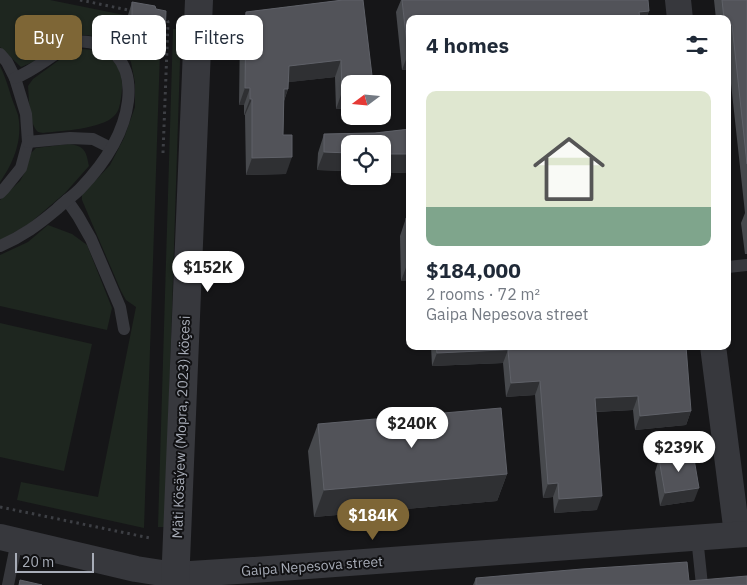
<!DOCTYPE html>
<html lang="en">
<head>
<meta charset="utf-8">
<style>
  :root { --surface:#fff; --page:#f6f6f7; --text:#1f2937; --muted:#747a83; --accent:#7e6636 }
  body { margin:0; font-family:"IBM Plex Sans",sans-serif; background:var(--page); color:var(--text); height:100vh; display:flex; flex-direction:column; font-size:19px; white-space:nowrap }
  * { box-sizing:border-box; margin:0 }
  p { font-size:16px; color:var(--muted) }
  .icon { flex:none; width:28px; height:28px; fill:none; stroke:currentColor; stroke-width:2; stroke-linecap:round; stroke-linejoin:round }
  .map { position:relative; flex:1; overflow:hidden }
  .drawer { position:absolute; left:406px; top:15px; width:325px; height:335px; display:flex; flex-direction:column; background:var(--surface); border-radius:10px; box-shadow:0 1px 4px #0004 }
  .drawer>* { flex:none }
  .hud { position:absolute; left:15px; top:15px; width:316px; height:45px; display:flex; gap:10px }
  .needle { width:32px; rotate:254deg }
  .fabs { position:absolute; left:341px; top:75px; display:grid; gap:10px }
  .fabs a { display:grid; place-items:center; width:50px; height:50px; border-radius:10px; background:var(--surface); box-shadow:0 1px 4px #0004; font-size:25px }
  .scale { position:absolute; left:15px; bottom:12px; width:79px; box-sizing:border-box; padding-left:5px; border:2px solid #a8adb8; border-top:0; font-size:14px; line-height:18px; white-space:nowrap; color:#a8adb8; -webkit-text-stroke:4px #111113; paint-order:stroke }
  .price { position:absolute; translate:-50% -42px; padding:0 11px; border-radius:18px; background:#fff; color:#222; font-size:16px; line-height:32px; filter:drop-shadow(0 1px 2px #0008) }
  .price::after { content:''; position:absolute; left:50%; top:30px; width:15px; height:11px; margin-left:-8px; background:inherit; clip-path:polygon(0 0,100% 0,50% 100%) }
  .price.on { background:var(--accent); color:#fff }
  ul { padding:0; list-style:none }
  li { display:grid; align-content:center; gap:10px; height:265px; padding:0 20px }
  li span { display:grid; place-items:center; height:155px; border-radius:10px; color:#555 }
  li>.icon { margin-inline-start:auto }
  span .icon { width:90px; height:90px; fill:#fffc; stroke-width:1 }
  li b { font-size:21px }
  h2 { display:flex; justify-content:space-between; align-items:center; height:60px; padding:0 20px; font-size:21px }
  .pill { padding:0 18px; border-radius:10px; background:var(--surface); box-shadow:0 1px 4px #0004; font-size:18px; line-height:45px }
  .pill.on { background:var(--accent); color:#fff }
  .map>svg:first-child { display:block }
  .green { fill:#1e261f }
  .lines { fill:none; stroke-linecap:round; stroke-linejoin:round }
  .path { stroke:#3d3f44; stroke-width:3; stroke-dasharray:2.5 4; stroke-linecap:butt }
  .service { stroke:#37383d; stroke-width:12 }
  .minor { stroke:#37383d; stroke-width:26 }
  .tertiary { stroke:#37383d; stroke-width:28 }
  .wall { fill:#47494d }
  .shaded-wall { fill:#2f3033 }
  .building { fill:#525359; stroke:#5f6168 }
  .labels { text-anchor:middle; dominant-baseline:central; stroke-width:4; stroke-linejoin:round; paint-order:stroke }
  .street-label { font-size:14px; fill:#a8adb8; stroke:#111113 }
</style>
</head>
<body>
<div class="map">
<svg width="747" height="585" viewBox="0 0 747 585">
  <rect width="100%" height="100%" fill="#161618"/>
  <g class="green">
    <path d="M0 0H50L124 15 123 49C108 42 92 32 75 36L33 62 21 67 0 47Z"/>
    <polygon points="173,29 181,29 165,527 158,527"/>
    <path d="M78 49C110 48 127 67 121 98 120 104 119 112 114 116 102 129 60 131 43 133L38 132C29 124 29 98 28 86L33 79 66 55Z"/>
    <polygon points="125,51 160,52 144,528 17,500 21,482 98,497 136,307 126,300 121,291 82,200 82,195 110,165 124,138 135,107 135,83 131,62"/>
    <path d="M0 66C5 76 8 86 11 96 13 102 16 109 18 115 23 139 14 162 0 182Z"/>
    <path d="M69 144C85 146 86 151 89 166L65 193 30 223 0 241V200L20 181 25 172 31 153 36 148Z"/>
    <polygon points="48,225 72,234 87,245 112,308 107,330 0,306 0,255 28,242"/>
    <polygon points="0,323 92,344 64,471 0,457"/>
  </g>
  <g class="lines">
    <g class="path">
      <polyline points="80,0 133,11"/>
      <polyline points="163,153 168,22 166,18 164,17"/>
      <polyline points="0,507 150,538"/>
    </g>
    <g class="service">
      <polyline points="0,54 7,62 15,78 26,114 28,142 21,168 4,189 0,193"/>
      <polyline points="28,142 70,138 93,139 111,148"/>
      <polyline points="67,200 78,216 91,239 120,307 124,329"/>
      <path d="M0 246C23 236 38 225 57 209 64 202 73 196 80 189 103 165 124 134 128 101 130 84 128 68 116 55 108 46 89 40 77 42 68 44 59 52 51 57 39 65 28 73 15 78"/>
      <polyline points="728,267 747,265"/>
      <polyline points="697,537 702,585"/>
      <polyline points="8,585 17,541"/>
    </g>
    <g class="minor">
      <polyline points="678,0 680,19"/>
      <polyline points="713,346 737,534"/>
      <polyline points="0,537 136,569 175,575 253,570 747,534"/>
    </g>
    <polyline class="tertiary" points="175,585 199,0"/>
  </g>
  <g class="wall">
    <polygon points="343,0 350,84 350,108 336,109 335,77 288,82 288,89 284,101 283,135 286,174 246,175 245,115 244,115 244,105 239,105 240,29 246,12"/>
    <polygon points="401,0 648,0 649,11 646,19 410,19 410,69 402,70 396,12"/>
    <polygon points="714,0 747,0 747,254 745,254 741,223 745,213 728,56 728,19 716,19"/>
    <polygon points="132,2 165,35 161,49 127,47 128,15"/>
    <polygon points="410,129 410,162 406,173 317,170 318,153 324,134 375,133"/>
    <polygon points="406,218 410,280 401,281 400,236"/>
    <polygon points="431,346 522,346 522,349 691,411 686,425 635,430 633,410 596,412 597,510 554,513 553,497 543,498 535,395 506,397 503,363 432,366"/>
    <polygon points="318,424 507,474 497,501 314,517 308,451"/>
    <polygon points="659,459 694,501 660,506 655,472"/>
    <polygon points="476,578 689,581 747,585 473,585"/>
  </g>
  <g class="shaded-wall">
    <polygon points="649,11 646,19 637,19 639,12"/>
    <polygon points="728,25 732,25 728,36"/>
    <polygon points="132,34 165,35 161,49 127,47"/>
    <polygon points="408,54 410,54 410,69 402,70"/>
    <polygon points="341,60 335,77 282,83 289,66"/>
    <polygon points="245,88 250,88 244,105 239,105"/>
    <polygon points="284,89 288,89 282,106"/>
    <polygon points="350,91 350,108 336,109 342,92"/>
    <polygon points="250,99 252,99 245,115 244,115"/>
    <polygon points="324,152 350,153 350,171 317,170"/>
    <polygon points="382,154 410,154 410,162 406,173 382,172"/>
    <polygon points="292,157 286,174 246,175 252,158"/>
    <polygon points="408,262 410,262 410,280 401,281"/>
    <polygon points="508,350 503,363 432,366 437,353"/>
    <polygon points="540,381 535,395 506,397 511,383"/>
    <polygon points="638,396 633,410 590,412 595,398"/>
    <polygon points="691,411 686,425 635,430 640,416"/>
    <polygon points="507,474 497,501 314,517 324,490"/>
    <polygon points="558,483 553,497 543,498 548,484"/>
    <polygon points="699,488 694,501 660,506 665,493"/>
    <polygon points="602,496 597,510 554,513 559,499"/>
  </g>
  <g class="building">
    <polygon points="343,0 363,0 373,84 350,84 350,91 342,92 341,60 289,66 288,89 284,89 283,135 292,135 292,157 252,158 252,99 250,99 250,88 245,88 246,12"/>
    <polygon points="402,0 648,0 649,11 639,12 640,19 410,19 410,54 408,54"/>
    <polygon points="722,0 747,0 747,164 732,25 728,25 728,19 724,19"/>
    <polygon points="132,2 155,6 156,9 166,11 165,35 132,34"/>
    <polygon points="410,129 410,154 382,154 382,144 350,144 350,153 324,152 324,134 375,133"/>
    <polygon points="406,218 410,218 410,262 408,262"/>
    <polygon points="436,346 522,346 522,349 437,353"/>
    <polygon points="557,346 686,346 691,411 640,416 638,396 595,398 602,496 559,499 558,483 548,484 540,381 511,383 508,350"/>
    <polygon points="501,408 507,474 324,490 318,424"/>
    <polygon points="693,453 699,488 665,493 659,459"/>
    <polygon points="687,562 689,581 747,576 747,585 476,585 476,578 582,569"/>
    <polygon points="20,580 42,585 19,585"/>
  </g>
  <g class="labels">
    <g class="street-label">
      <text transform="translate(181 427) rotate(-88)">Mäti Kösäýew (Mopra, 2023) köçesi</text>
      <text transform="translate(312 566) rotate(-4)">Gaipa Nepesova street</text>
    </g>
  </g>
</svg>
<div class="fabs">
<a><svg class="needle" viewBox="-14 -14 28 28"><path d="M0-13l5 13h-10z" fill="#e53935"/><path d="M0 13l5-13h-10z" fill="#747a83"/></svg></a>
<a><svg class="icon" aria-label="locate" viewBox="0 0 24 24"><circle cx="12" cy="12" r="6"/><path d="M12 2v4M12 18v4M2 12h4M18 12h4"/></svg></a>
</div>
<div class="scale">20 m</div>
<b class="price" style="left:208px;top:293px">$152K</b>
<b class="price" style="left:412px;top:449px">$240K</b>
<b class="price" style="left:679px;top:473px">$239K</b>
<b class="price on" style="left:373px;top:541px">$184K</b>
<div class="hud">
<a class="pill on">Buy</a>
<a class="pill">Rent</a>
<a class="pill">Filters</a>
</div>
<section class="drawer">
<h2>4 homes<svg class="icon" aria-label="filters" viewBox="0 0 24 24"><path d="M4 7h16M4 17h16"/><circle cx="9" cy="7" r="2"/><circle cx="15" cy="17" r="2"/></svg></h2>
<ul>
<li><span style="background:linear-gradient(#dfe7d0 75%,#7fa58c 0)"><svg class="icon" aria-label="home" viewBox="0 0 24 24"><path d="M3 11l9-7 9 7M6 9v11h12V9"/></svg></span><div><b>$184,000</b><p>2 rooms · 72 m²</p><p>Gaipa Nepesova street</p></div></li>
</ul>
</section>
</div>
</body>
</html>
